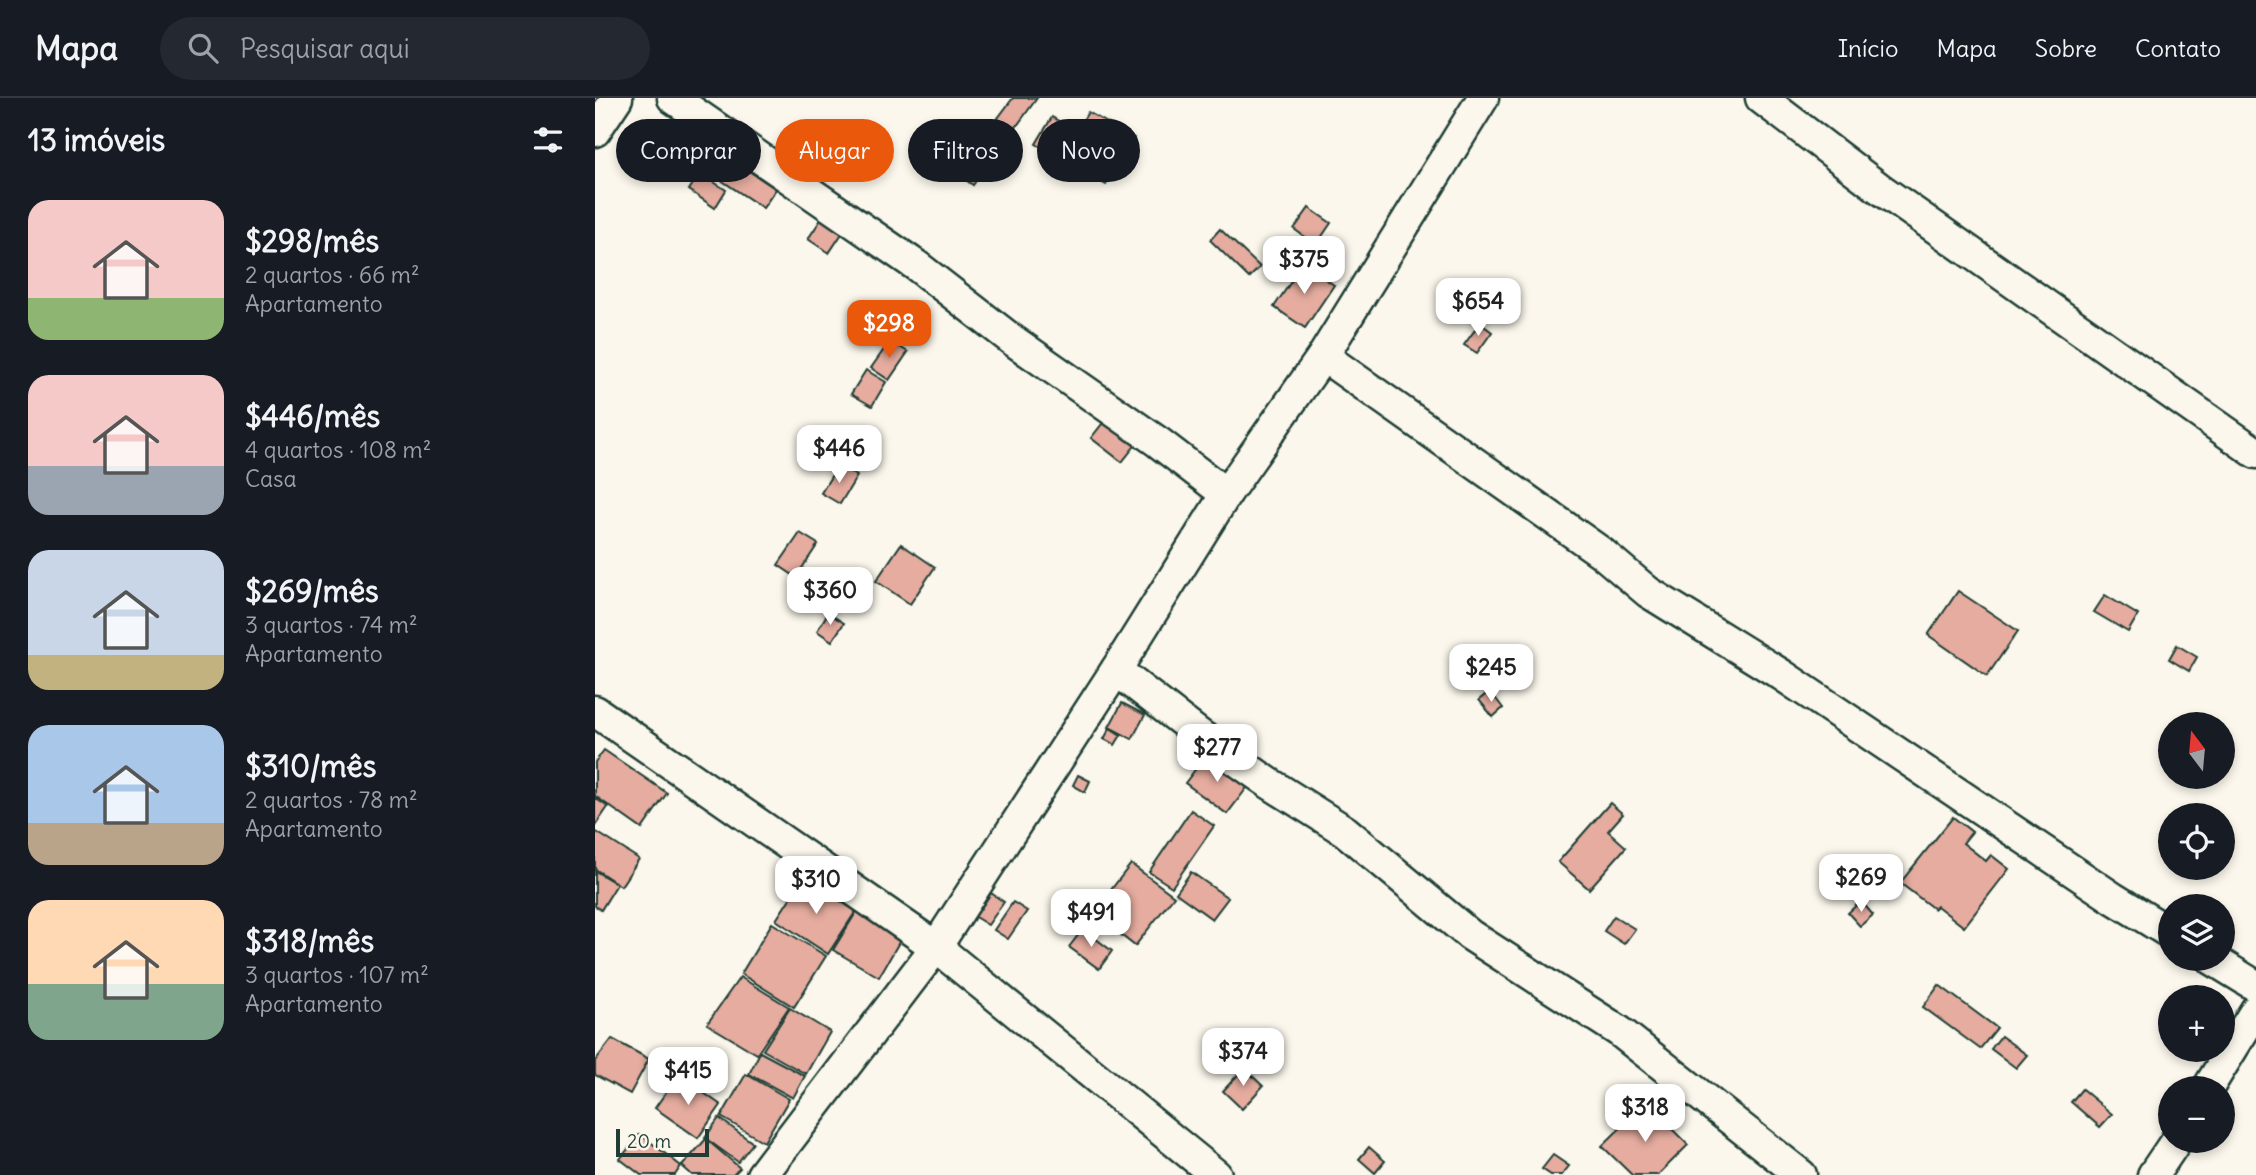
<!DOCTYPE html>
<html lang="pt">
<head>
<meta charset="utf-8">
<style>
  :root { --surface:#171b24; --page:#242831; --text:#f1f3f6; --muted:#9ea1a6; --line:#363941; --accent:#ea580c }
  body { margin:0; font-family:Delius,sans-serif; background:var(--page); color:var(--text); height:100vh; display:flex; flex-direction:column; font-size:26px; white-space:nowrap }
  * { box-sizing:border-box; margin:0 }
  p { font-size:23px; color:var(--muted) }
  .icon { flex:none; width:38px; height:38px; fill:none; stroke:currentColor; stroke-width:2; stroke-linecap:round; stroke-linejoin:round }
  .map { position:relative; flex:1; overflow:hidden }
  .panel { display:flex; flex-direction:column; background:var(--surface); width:595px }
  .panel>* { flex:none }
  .banner { position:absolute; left:21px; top:21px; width:665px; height:63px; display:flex; gap:14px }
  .needle { width:46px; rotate:344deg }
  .tools { position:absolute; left:1563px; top:614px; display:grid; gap:14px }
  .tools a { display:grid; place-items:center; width:77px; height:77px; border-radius:50%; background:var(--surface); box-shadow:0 4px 10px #0003; font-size:35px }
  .scale { position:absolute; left:21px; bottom:18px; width:93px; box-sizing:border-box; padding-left:7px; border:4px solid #1f3d34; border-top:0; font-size:19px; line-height:24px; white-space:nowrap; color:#1f3d34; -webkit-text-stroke:5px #fbf7ec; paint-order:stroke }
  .price { position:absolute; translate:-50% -60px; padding:0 16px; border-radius:14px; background:#fff; color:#222; font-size:23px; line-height:46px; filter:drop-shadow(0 2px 4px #0008) }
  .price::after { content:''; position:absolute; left:50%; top:42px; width:21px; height:16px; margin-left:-10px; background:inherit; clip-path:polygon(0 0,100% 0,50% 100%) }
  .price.on { background:var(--accent); color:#fff }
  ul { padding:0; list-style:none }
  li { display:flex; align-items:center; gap:21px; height:175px; padding:0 28px }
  li span { display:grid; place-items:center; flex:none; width:196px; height:140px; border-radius:21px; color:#555 }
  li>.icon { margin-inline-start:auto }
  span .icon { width:84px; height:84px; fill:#fffc; stroke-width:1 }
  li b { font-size:30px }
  h2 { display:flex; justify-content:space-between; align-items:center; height:84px; padding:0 28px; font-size:30px }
  .chip { padding:0 24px; border-radius:32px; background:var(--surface); box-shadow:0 4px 10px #0003; font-size:24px; line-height:63px }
  .chip.on { background:var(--accent); color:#fff }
  header { display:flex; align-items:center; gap:42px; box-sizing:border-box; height:98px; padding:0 35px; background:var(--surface); border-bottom:2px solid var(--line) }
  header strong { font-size:33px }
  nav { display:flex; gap:38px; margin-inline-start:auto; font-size:24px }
  .search { width:490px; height:63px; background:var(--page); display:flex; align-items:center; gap:18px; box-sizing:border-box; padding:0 24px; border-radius:38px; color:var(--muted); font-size:26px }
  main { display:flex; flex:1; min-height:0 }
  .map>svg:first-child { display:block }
  .building { fill:#e5ac9f; stroke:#1f3d34; stroke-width:2 }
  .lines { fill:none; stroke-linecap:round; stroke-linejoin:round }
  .minor-casing { stroke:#1f3d34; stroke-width:35 }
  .minor { stroke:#fbf7ec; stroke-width:30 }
</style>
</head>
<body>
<header>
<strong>Mapa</strong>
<div class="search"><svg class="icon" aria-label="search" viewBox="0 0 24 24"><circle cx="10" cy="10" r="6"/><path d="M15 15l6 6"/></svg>Pesquisar aqui</div>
<nav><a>Início</a><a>Mapa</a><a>Sobre</a><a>Contato</a></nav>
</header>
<main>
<section class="panel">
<h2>13 imóveis<svg class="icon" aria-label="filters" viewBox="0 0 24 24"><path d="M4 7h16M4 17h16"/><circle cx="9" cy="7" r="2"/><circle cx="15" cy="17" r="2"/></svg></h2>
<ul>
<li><span style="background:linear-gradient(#f6c9c9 70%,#8fb573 0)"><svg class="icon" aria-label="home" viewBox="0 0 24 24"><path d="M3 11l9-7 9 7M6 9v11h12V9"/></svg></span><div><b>$298/mês</b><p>2 quartos · 66 m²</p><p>Apartamento</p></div></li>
<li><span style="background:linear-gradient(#f6c9c9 65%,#9aa5b1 0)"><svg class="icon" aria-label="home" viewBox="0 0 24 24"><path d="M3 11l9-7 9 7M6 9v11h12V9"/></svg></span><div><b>$446/mês</b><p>4 quartos · 108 m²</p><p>Casa</p></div></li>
<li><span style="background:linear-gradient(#c9d6e8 75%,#c2b280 0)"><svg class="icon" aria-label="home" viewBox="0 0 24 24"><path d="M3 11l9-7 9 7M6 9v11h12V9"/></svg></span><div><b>$269/mês</b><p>3 quartos · 74 m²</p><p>Apartamento</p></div></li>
<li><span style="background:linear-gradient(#a9c7e8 70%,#b9a48a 0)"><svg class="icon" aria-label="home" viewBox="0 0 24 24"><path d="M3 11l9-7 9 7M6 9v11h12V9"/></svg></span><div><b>$310/mês</b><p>2 quartos · 78 m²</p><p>Apartamento</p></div></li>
<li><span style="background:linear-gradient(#ffd9b3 60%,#7fa58c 0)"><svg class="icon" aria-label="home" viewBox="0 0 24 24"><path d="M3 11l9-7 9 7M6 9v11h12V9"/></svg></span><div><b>$318/mês</b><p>3 quartos · 107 m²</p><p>Apartamento</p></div></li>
</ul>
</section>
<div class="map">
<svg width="1661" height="1077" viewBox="0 0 1661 1077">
  <rect width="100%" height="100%" fill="#fbf7ec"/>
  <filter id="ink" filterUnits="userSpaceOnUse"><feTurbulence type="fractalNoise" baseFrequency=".0143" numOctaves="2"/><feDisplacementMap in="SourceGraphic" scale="14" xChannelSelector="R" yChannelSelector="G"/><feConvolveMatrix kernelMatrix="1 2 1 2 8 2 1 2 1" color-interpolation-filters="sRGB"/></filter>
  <g filter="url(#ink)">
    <g class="building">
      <polygon points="418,0 442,0 416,36 400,24"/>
      <polygon points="493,14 539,40 511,87 441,46 457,19 481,33"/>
      <polygon points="121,51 181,91 168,110 108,70"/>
      <polygon points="377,61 390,70 378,87 365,78"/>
      <polygon points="105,75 131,92 120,110 94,92"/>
      <polygon points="714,110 736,125 721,147 699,131"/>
      <polygon points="227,120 248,134 234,155 213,141"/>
      <polygon points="625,131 665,169 654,180 615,142"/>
      <polygon points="708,166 739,187 710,230 679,209"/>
      <polygon points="301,207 332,230 321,245 290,222"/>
      <polygon points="885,225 897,234 882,255 869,247"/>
      <polygon points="295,243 313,254 294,282 276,270"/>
      <polygon points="271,272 291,284 277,308 256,296"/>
      <polygon points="511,321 542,345 527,364 496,340"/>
      <polygon points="243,367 262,378 245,406 226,395"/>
      <polygon points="205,435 223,446 201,479 183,467"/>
      <polygon points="306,446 340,469 315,506 281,483"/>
      <polygon points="1363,493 1423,533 1392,578 1333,537"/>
      <polygon points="1510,497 1543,517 1533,534 1499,514"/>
      <polygon points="233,515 249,525 237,543 222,533"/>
      <polygon points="1582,547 1602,559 1594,573 1574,561"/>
      <polygon points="895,593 908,610 898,619 884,602"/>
      <polygon points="527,605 550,617 537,641 514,629"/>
      <polygon points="515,630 526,637 520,647 509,641"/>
      <polygon points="9,652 72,695 47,731 0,698 0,664"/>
      <polygon points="612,656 654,687 632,716 590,685"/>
      <polygon points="483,677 495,683 490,694 478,687"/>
      <polygon points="0,700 13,709 0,728"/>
      <polygon points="1015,705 1028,716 1013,733 1031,749 994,791 963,764"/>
      <polygon points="596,712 619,728 577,789 554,774"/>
      <polygon points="1358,719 1377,734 1368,745 1391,763 1396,757 1414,771 1369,829 1342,808 1339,811 1305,785"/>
      <polygon points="0,733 44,761 26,788 0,771"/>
      <polygon points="536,766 579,798 540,848 498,815"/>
      <polygon points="0,773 22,786 6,812 0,808"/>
      <polygon points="596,774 633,800 617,821 581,795"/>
      <polygon points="209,779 261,813 233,856 181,822"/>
      <polygon points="396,795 409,804 393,827 380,819"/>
      <polygon points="1266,803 1278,817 1265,828 1253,815"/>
      <polygon points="418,804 432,813 413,841 399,832"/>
      <polygon points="262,813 307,839 284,879 238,852"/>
      <polygon points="1019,818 1040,831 1029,846 1009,833"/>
      <polygon points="177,825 231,858 199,909 146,876"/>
      <polygon points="488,831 517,853 504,871 474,849"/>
      <polygon points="145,879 194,909 162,956 112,926"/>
      <polygon points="1344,887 1402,930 1385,951 1328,909"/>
      <polygon points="195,910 235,934 211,976 168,952"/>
      <polygon points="1406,938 1432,957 1421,970 1396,951"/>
      <polygon points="17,941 54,961 35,996 0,977 0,963"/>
      <polygon points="165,954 210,978 198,1000 154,976"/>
      <polygon points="649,970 668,988 647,1011 628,993"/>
      <polygon points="151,976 194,1001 169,1044 126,1019"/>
      <polygon points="83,977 126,1007 103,1040 60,1010"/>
      <polygon points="1487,991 1517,1016 1505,1029 1476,1004"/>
      <polygon points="1051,1005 1093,1047 1063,1077 1037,1077 1007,1048"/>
      <polygon points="124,1020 158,1045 143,1064 110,1040"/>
      <polygon points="45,1036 86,1068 80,1077 46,1077 25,1061"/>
      <polygon points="111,1041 145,1070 138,1077 97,1077 87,1068"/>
      <polygon points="774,1049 790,1063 780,1075 764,1061"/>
      <polygon points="958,1057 974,1068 967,1077 956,1077 947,1071"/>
    </g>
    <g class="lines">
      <defs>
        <g id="minor">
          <polyline points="78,0 322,168 416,241 563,344 631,396"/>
          <polyline points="1166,0 1284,90 1661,355"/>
          <polyline points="0,33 22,0"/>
          <polyline points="728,258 1007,455 1053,494 1187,577 1518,800 1575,835"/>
          <polyline points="521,572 605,637 674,685 750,733 875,837 1024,933 1206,1077"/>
          <polyline points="0,613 341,849 621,1077"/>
          <polyline points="1617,861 1661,888"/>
          <polyline points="1613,990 1661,912"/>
          <polyline points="167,1077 341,849 521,572 631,396 728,258 888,0"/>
          <polyline points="1558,1077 1581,1043"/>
        </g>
      </defs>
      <use href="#minor" class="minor-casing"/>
      <use href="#minor" class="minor"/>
    </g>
  </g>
</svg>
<div class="tools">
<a><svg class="needle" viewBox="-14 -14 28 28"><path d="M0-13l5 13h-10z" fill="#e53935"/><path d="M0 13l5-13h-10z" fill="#9ea1a6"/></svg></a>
<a><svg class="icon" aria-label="locate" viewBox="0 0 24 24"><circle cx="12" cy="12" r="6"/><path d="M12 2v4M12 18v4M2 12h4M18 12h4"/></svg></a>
<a><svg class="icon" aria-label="layers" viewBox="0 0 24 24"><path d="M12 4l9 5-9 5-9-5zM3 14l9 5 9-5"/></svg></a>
<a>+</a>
<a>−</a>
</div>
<div class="scale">20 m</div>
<b class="price" style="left:709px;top:198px">$375</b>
<b class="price" style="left:883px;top:240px">$654</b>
<b class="price on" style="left:294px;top:262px">$298</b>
<b class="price" style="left:244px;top:387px">$446</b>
<b class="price" style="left:235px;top:529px">$360</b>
<b class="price" style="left:896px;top:606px">$245</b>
<b class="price" style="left:622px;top:686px">$277</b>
<b class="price" style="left:1266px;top:816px">$269</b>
<b class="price" style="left:221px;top:818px">$310</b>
<b class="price" style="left:496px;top:851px">$491</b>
<b class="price" style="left:648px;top:990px">$374</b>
<b class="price" style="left:93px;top:1009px">$415</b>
<b class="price" style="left:1050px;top:1046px">$318</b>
<div class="banner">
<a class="chip">Comprar</a>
<a class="chip on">Alugar</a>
<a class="chip">Filtros</a>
<a class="chip">Novo</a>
</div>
</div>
</main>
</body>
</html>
